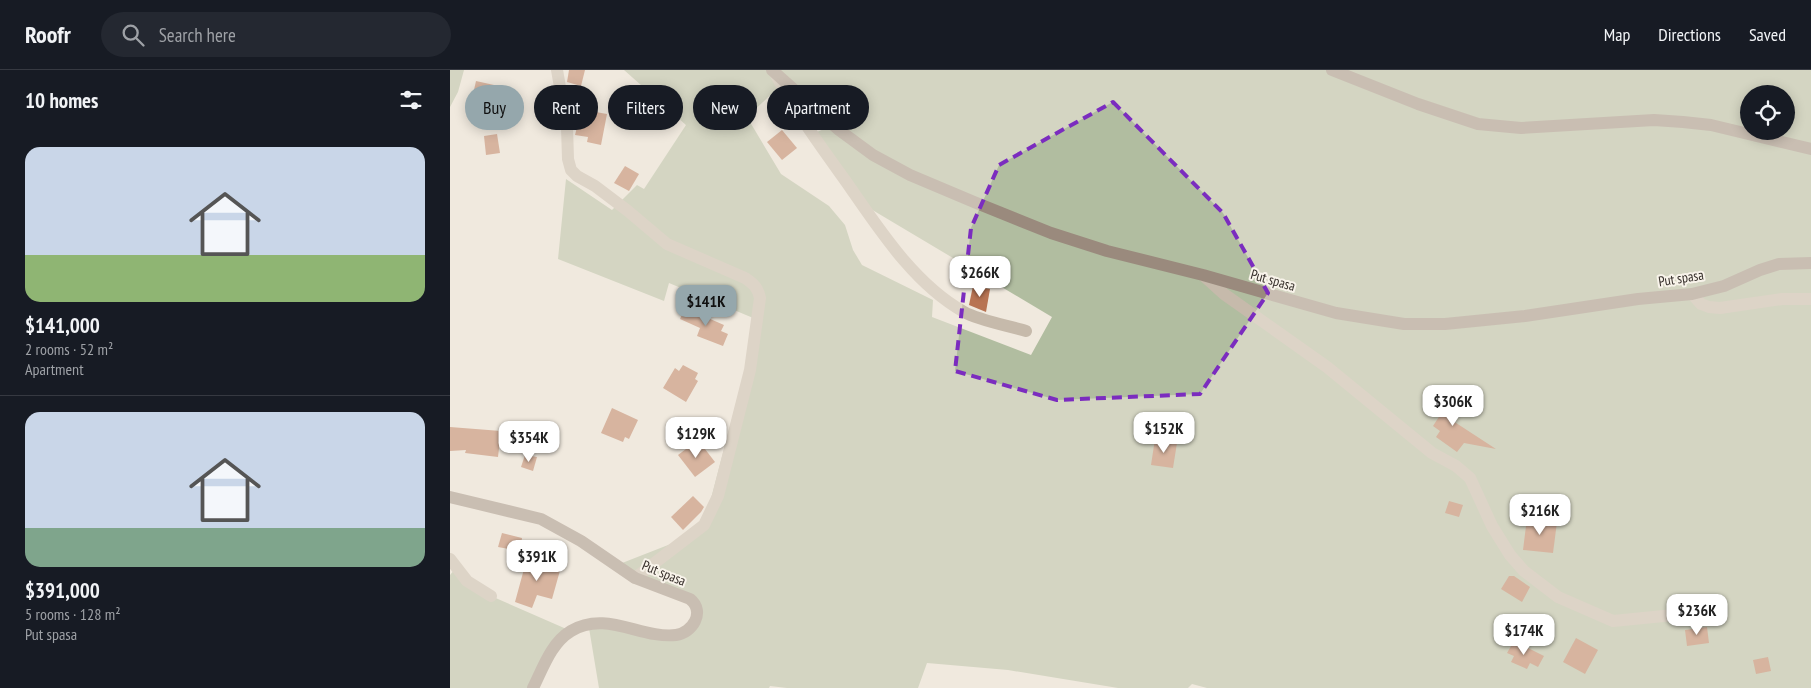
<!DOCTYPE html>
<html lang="en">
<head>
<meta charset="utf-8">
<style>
  :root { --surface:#171b24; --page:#242831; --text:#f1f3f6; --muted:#9ea1a6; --line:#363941; --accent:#95a7ac }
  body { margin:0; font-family:"PT Sans Narrow",sans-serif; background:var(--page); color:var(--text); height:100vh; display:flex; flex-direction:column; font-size:19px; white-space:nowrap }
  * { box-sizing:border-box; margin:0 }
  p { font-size:16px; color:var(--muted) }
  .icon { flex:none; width:28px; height:28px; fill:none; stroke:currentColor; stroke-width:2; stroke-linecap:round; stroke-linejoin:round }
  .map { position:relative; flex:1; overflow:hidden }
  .side { display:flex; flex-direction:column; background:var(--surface); width:450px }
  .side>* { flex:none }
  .top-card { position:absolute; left:15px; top:15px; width:475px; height:45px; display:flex; gap:10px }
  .buttons { position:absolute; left:1290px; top:15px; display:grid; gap:10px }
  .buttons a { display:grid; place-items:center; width:55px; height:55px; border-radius:50%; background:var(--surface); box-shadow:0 2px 12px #0003; font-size:25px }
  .price { position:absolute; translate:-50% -42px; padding:0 11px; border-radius:10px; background:#fff; color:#222; font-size:16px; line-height:32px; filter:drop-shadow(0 1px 2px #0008) }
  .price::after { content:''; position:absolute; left:50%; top:30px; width:15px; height:11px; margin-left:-8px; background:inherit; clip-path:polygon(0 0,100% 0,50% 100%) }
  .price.active { background:var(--accent); color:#111 }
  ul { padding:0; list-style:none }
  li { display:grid; align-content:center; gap:10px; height:265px; padding:0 25px }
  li+li { border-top:1px solid var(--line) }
  li span { display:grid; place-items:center; height:155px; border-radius:15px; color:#555 }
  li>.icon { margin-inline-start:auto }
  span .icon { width:90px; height:90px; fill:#fffc; stroke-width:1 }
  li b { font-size:21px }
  h2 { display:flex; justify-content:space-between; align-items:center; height:60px; padding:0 25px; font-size:21px }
  .pill { padding:0 18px; border-radius:22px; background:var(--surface); box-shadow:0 2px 12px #0003; font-size:18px; line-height:45px }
  .pill.active { background:var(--accent); color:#111 }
  header { display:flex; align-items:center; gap:30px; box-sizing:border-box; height:70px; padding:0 25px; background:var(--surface); border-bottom:1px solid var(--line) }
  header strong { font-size:24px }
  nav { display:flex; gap:28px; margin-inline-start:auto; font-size:18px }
  .search { width:350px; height:45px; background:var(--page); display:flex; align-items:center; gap:12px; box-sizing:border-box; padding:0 18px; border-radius:28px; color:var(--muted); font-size:19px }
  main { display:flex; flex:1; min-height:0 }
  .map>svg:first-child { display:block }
  .green { fill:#b1bda0; fill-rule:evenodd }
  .building { fill:#b87453 }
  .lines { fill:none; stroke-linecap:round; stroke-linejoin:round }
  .street { stroke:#c6baab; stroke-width:12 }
  .secondary { stroke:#9a8a7d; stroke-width:12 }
  .marked { fill:none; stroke:#7b2cbf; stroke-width:4; stroke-dasharray:10 6; stroke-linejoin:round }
  .labels { text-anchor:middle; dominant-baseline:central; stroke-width:4; stroke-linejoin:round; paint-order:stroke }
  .street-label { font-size:14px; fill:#352e2a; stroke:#f8f3ea }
</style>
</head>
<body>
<header>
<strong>Roofr</strong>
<div class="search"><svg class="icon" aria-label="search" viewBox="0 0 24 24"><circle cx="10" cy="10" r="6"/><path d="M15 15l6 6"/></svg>Search here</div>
<nav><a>Map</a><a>Directions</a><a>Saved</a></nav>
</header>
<main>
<section class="side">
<h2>10 homes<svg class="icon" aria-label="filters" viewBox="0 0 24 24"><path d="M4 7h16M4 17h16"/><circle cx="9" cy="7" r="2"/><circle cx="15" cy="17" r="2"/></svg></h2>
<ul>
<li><span style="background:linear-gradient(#c9d6e8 70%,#8fb573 0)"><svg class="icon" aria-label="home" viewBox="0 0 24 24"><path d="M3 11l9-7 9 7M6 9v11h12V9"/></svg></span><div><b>$141,000</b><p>2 rooms · 52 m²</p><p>Apartment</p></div></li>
<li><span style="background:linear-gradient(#c9d6e8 75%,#7fa58c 0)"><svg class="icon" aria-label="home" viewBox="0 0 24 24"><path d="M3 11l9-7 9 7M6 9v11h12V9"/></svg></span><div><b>$391,000</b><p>5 rooms · 128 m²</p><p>Put spasa</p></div></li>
</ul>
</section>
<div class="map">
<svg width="1361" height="618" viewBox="0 0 1361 618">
  <rect width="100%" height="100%" fill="#f0e9de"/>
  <g class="green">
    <polygon points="0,0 14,0 8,22 0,37"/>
    <path d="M174 0H1361V618H757L742 614 738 618H668L558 600 477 593 468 618H337L320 616 319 618H149L138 552 226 562 241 555 243 542 237 530 167 495 236 468 254 455 308 250 219 213 214 231 108 189 116 109 162 140 187 115 194 119 236 55ZM331 15 379 57 362 64 409 132 602 247 581 285 482 247 483 230 412 195 403 180 395 155 379 136 331 104 297 47ZM1299 24H1336V61H1299Z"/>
    <polygon points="6,498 41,526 121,561 83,618 0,618 0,505"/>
  </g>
  <g class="building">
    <polygon points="119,0 135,0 131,16 117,12"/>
    <polygon points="26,11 44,15 38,46 19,42"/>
    <polygon points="129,39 157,44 151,75 137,72 138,67 125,65 127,57 125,56 123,42 128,43"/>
    <polygon points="332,60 347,78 332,90 317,72"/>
    <polygon points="47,64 50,83 36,85 34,66"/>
    <polygon points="175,96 189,104 179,121 164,113"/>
    <polygon points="523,216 540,219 536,242 519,235"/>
    <polygon points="235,238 274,255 271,261 278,264 273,276 247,266 250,258 230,249"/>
    <polygon points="233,295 248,303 245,309 248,311 236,332 213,318 225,298 229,301"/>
    <polygon points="984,324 1000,324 1000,349 1046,379 1014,373 1007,382 986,367 990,361 983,356 996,336 984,337"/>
    <polygon points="162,338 188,350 179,369 175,367 173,372 151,363"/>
    <polygon points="0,357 51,361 48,387 15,383 16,380 0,381"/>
    <polygon points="705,369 727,373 723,398 701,395"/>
    <polygon points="248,370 265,392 245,407 228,385"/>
    <polygon points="75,385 87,387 83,401 71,397"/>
    <polygon points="243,426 254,437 251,442 233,460 221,447"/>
    <polygon points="999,431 1013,435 1009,447 995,443"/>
    <polygon points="1077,448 1107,452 1103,483 1073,480"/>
    <polygon points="52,463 72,468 70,481 48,477"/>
    <polygon points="77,488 111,497 102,529 87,525 82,538 65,532"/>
    <polygon points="1059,506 1064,506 1080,517 1072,532 1051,519"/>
    <polygon points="1257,557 1259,573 1237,576 1235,560"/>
    <polygon points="1126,568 1148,580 1135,604 1113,592"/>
    <polygon points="1064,571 1094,586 1088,597 1080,593 1077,599 1061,592 1064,586 1057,583"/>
    <polygon points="1318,587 1321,601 1306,604 1303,590"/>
  </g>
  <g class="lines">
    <g class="street">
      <path d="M107 0 117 57 118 89 121 100 127 106 145 116 178 141 217 174 295 208C304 214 308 218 310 228L300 300 268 426 254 455 185 508"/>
      <path d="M326 5C346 43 372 78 397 113 429 159 464 214 514 242 528 250 559 256 576 261"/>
      <polyline points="753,205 774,224 877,297 982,383 1006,396 1020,408 1042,456 1060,485 1074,501 1108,527 1163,551 1244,543"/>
      <polyline points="1242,224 1251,234 1259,237 1270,238 1332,229 1361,229"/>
      <polyline points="0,489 17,511 41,526"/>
    </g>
    <g class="secondary">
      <polyline points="322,0 389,60 423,85 460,105 524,132 601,163 657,181 753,205 886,243 954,254 995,254 1075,246 1188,229 1242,224 1274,216 1310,200 1329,194 1361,193"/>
      <polyline points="882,0 968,34 1028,54 1071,58 1204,50 1233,52 1261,55 1361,79"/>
      <path d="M0 427 91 449 131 471 185 508 240 529C256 542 242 563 226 565 191 569 156 540 121 561 101 573 93 598 83 618"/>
    </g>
  </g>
  <path d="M0 0H1361V618H0ZM663 32 773 143 818 223 750 324 607 330 505 301 521 158 549 95Z" fill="#f0e9de" fill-opacity=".55" fill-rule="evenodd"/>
  <path class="marked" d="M663 32 773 143 818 223 750 324 607 330 505 301 521 158 549 95Z"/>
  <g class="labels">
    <g class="street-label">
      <text transform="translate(1231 208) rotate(-9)">Put spasa</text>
      <text transform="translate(823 210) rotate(16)">Put spasa</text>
      <text transform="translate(214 503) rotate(22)">Put spasa</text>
    </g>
  </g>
</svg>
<div class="buttons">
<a><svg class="icon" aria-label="locate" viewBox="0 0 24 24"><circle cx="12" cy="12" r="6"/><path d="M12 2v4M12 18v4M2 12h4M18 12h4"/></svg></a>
</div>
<b class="price" style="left:530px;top:228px">$266K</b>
<b class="price active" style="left:256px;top:257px">$141K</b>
<b class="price" style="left:1003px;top:357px">$306K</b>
<b class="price" style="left:714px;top:384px">$152K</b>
<b class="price" style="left:246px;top:389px">$129K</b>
<b class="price" style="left:79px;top:393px">$354K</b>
<b class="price" style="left:1090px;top:466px">$216K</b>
<b class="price" style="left:87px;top:512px">$391K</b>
<b class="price" style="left:1247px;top:566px">$236K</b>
<b class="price" style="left:1074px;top:586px">$174K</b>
<div class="top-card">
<a class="pill active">Buy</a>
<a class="pill">Rent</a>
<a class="pill">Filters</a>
<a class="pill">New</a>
<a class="pill">Apartment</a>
</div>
</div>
</main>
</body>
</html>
